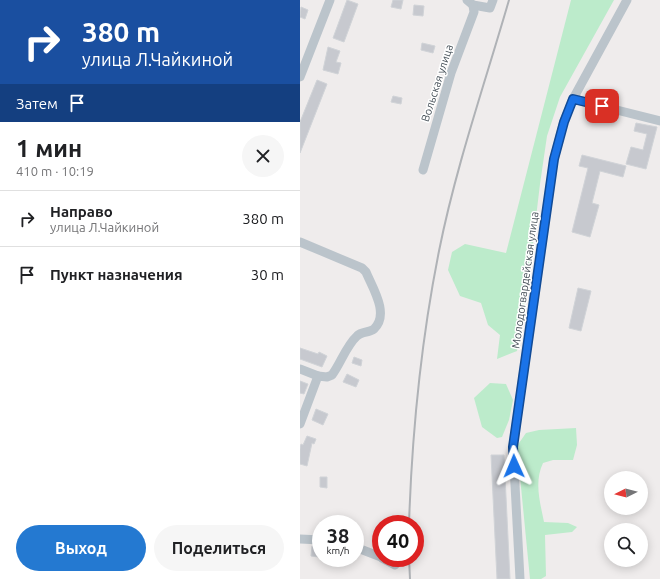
<!DOCTYPE html>
<html lang="ru">
<meta charset="utf-8">
<style>
body{margin:0;font-family:Ubuntu,sans-serif;background:#f6f6f6;color:#202124;height:100vh;display:flex;flex-direction:column;font-size:15px;white-space:nowrap}
*{box-sizing:border-box;margin:0}
p{font-size:13px;color:#757577}
.icon{flex:none;width:22px;height:22px;fill:none;stroke:currentColor;stroke-width:2;stroke-linecap:round;stroke-linejoin:round}
.map{position:relative;flex:1;overflow:hidden}
.panel{display:flex;flex-direction:column;background:#fff;width:300px}
.panel>*{flex:none}
.hud{background:#1a4fa0;color:#fff;overflow:hidden}
.needle{width:26px;rotate:264deg}
.fabs{position:absolute;left:304px;top:471px;display:grid;gap:8px}
.fabs a{display:grid;place-items:center;width:44px;height:44px;border-radius:50%;background:#fff;box-shadow:0 2px 10px #0003;font-size:20px}
.speed{position:absolute;left:12px;top:515px;display:flex;gap:8px;font-size:20px;font-weight:700;text-align:center}
.speed>*{display:grid;place-content:center;width:52px;height:52px;border-radius:50%;background:#fff;box-shadow:0 2px 10px #0003;line-height:1}
.speed small{font-size:10px;font-weight:400}
.speed .limit{border:6px solid #d22;background:#fff;color:#111}
.pin{position:absolute;display:grid;place-items:center;width:34px;height:34px;color:#fff;margin:-17px;border-radius:8px;box-shadow:0 2px 6px #0006}
.me{position:absolute;width:44px;margin:-22px;rotate:359deg;stroke-linejoin:round;filter:drop-shadow(0 0 3px #0008)}
.turn{display:flex;align-items:center;gap:14px;height:84px;padding:0 16px;font-size:18px}
.turn .icon{width:52px;height:52px;stroke-width:2.5}
.turn b{display:block;font-size:28px;line-height:34px}
.then{display:flex;align-items:center;height:38px;padding:0 16px;background:#0003;gap:8px;font-size:15px}
.round{display:grid;place-items:center;flex:none;width:42px;height:42px;border-radius:21px;background:#f6f6f6}
.summary{display:flex;align-items:center;justify-content:space-between;height:68px;padding:0 16px}
h1{font-size:24px;font-weight:700;line-height:30px}
.button{display:flex;gap:8px;margin-top:auto;padding:8px 16px}
.button a{flex:1;height:46px;border-radius:24px;background:#2479d1;color:#fff;font-size:16px;font-weight:700;line-height:46px;text-align:center}
.button a+a{background:#f6f6f6;color:#202124}
ul{padding:0;list-style:none}
li{display:flex;align-items:center;gap:12px;height:56px;padding:0 16px;border-top:1px solid #e0e0e0}
li div{flex:1}
li b{display:block;font-size:15px}
li em{font-style:normal}
main{display:flex;flex:1;min-height:0}
.map>svg:first-child{display:block}
</style>
<main>
<section class="panel">
<div class="hud">
<div class="turn"><svg class="icon" aria-label="right" viewBox="0 0 24 24"><path d="M7 20v-9h11M14 6l5 5-5 5"/></svg><div><b>380 m</b>улица Л.Чайкиной</div></div>
<div class="then">Затем<svg class="icon" aria-label="arrive" viewBox="0 0 24 24"><path d="M6 21V4h12l-3 4 3 4H6"/></svg></div>
</div>
<div class="summary"><div><h1>1 мин</h1><p>410 m · 10:19</p></div><a class="round"><svg class="icon" aria-label="close" viewBox="0 0 24 24"><path d="M6 6l12 12M18 6L6 18"/></svg></a></div>
<ul>
<li><svg class="icon" aria-label="right" viewBox="0 0 24 24"><path d="M7 20v-9h11M14 6l5 5-5 5"/></svg><div><b>Направо</b><p>улица Л.Чайкиной</p></div><em>380 m</em></li>
<li><svg class="icon" aria-label="arrive" viewBox="0 0 24 24"><path d="M6 21V4h12l-3 4 3 4H6"/></svg><div><b>Пункт назначения</b></div><em>30 m</em></li>
</ul>
<div class="button"><a>Выход</a><a>Поделиться</a></div>
</section>
<div class="map">
<svg width="360" height="579" viewBox="0 0 360 579">
<rect width="100%" height="100%" fill="#efecec"/>
<g fill="#bcebcb">
<polygon points="271,0 314,0 260,97 247,136 240,184 229,276 217,351 197,359 200,335 188,325 181,303 160,296 148,270 152,252 165,244 206,253"/>
<polygon points="190,383 206,384 213,400 209,420 202,437 197,438 182,427 174,398"/>
<path d="M276 428 277 445 273 460H253L243 463C234 482 240 502 244 522L268 523 277 527 272 532 245 535 246 576 241 579H230L217 446 226 433 239 430Z"/>
</g>
<g fill="#c7c9cf" stroke="#d0d3d7">
<polygon points="47,0 58,4 44,42 33,38"/>
<polygon points="93,0 103,0 101,9 91,7"/>
<polygon points="114,5 124,6 123,16 113,15"/>
<polygon points="1,7 8,10 5,19 0,17"/>
<polygon points="122,43 135,46 133,53 121,50"/>
<polygon points="28,47 40,51 36,62 41,63 38,74 23,70"/>
<polygon points="17,80 27,84 0,153 0,122"/>
<polygon points="93,96 102,98 101,104 91,102"/>
<polygon points="336,123 357,127 346,169 326,164 331,147 343,150 347,134 334,131"/>
<polygon points="282,155 326,166 323,177 300,171 292,203 299,205 290,237 272,232 288,168 279,166"/>
<polygon points="278,288 291,291 281,331 269,328"/>
<polygon points="0,348 18,354 19,352 27,356 22,367 0,359"/>
<polygon points="54,357 62,360 61,366 52,363"/>
<polygon points="47,374 59,380 56,387 43,382"/>
<polygon points="0,381 8,384 4,394 0,393"/>
<polygon points="16,409 28,414 23,425 12,420"/>
<polygon points="7,436 16,439 14,444 12,443 7,466 0,464 0,449 1,444 3,445"/>
<polygon points="191,455 204,455 210,579 197,579"/>
<polygon points="20,477 27,477 27,488 20,487"/>
<polygon points="12,546 21,546 19,557 11,556"/>
</g>
<g fill="none" stroke-linecap="round" stroke-linejoin="round">
<g stroke="#bbc4cb" stroke-width="9">
<polyline points="167,0 173,5 190,8 193,0"/>
<polyline points="0,77 30,0"/>
<polyline points="273,99 360,121"/>
<polyline points="123,170 151,73 174,12 173,5"/>
<path d="M0 242 62 268 66 272C72 287 90 314 74 329 69 333 62 331 57 336 46 346 41 363 32 375L27 377 18 376 0 424"/>
<polyline points="0,369 18,376"/>
<polyline points="0,539 21,540"/>
<polyline points="55,547 81,557"/>
<polyline points="82,558 95,565"/>
<polyline points="220,579 213,447 254,159 264,121 273,99 327,0"/>
</g>
<g stroke="#afb2b6" stroke-width="2">
<path d="M109 524C112 432 121 341 139 251 156 166 185 83 209 0"/>
<polyline points="109,558 110,579"/>
</g>
</g>
<g fill="none" stroke-linecap="round" stroke-linejoin="round">
<defs>
<polyline id="route" points="214,466 213,447 254,159 264,122 273,99 302,106"/>
</defs>
<use href="#route" stroke="#114b97" stroke-width="10"/>
<use href="#route" stroke="#1a73e8" stroke-width="7"/>
</g>
<g text-anchor="middle" dominant-baseline="central" stroke-width="3" stroke-linejoin="round" paint-order="stroke">
<g font-size="11" fill="#465058" stroke="#fff">
<text transform="translate(137 83) rotate(-72)">Вольская улица</text>
<text transform="translate(225 280) rotate(-82)">Молодогвардейская улица</text>
</g>
</g>
</svg>
<div class="fabs">
<a><svg class="needle" viewBox="-14 -14 28 28"><path d="M0-13l5 13h-10z" fill="#e53935"/><path d="M0 13l5-13h-10z" fill="#757577"/></svg></a>
<a><svg class="icon" aria-label="search" viewBox="0 0 24 24"><circle cx="10" cy="10" r="6"/><path d="M15 15l6 6"/></svg></a>
</div>
<div class="speed"><div>38<small>km/h</small></div><div class="limit">40</div></div>
<div class="pin" style="left:302px;top:106px;background:#d93025"><svg class="icon" aria-label="arrive" viewBox="0 0 24 24"><path d="M6 21V4h12l-3 4 3 4H6"/></svg></div>
<svg class="me" style="left:214px;top:466px" viewBox="-20 -20 40 40"><path d="M0-17L14 15 0 8-14 15z" fill="#1a73e8" stroke="#fff" stroke-width="4"/></svg>
</div>
</main>
